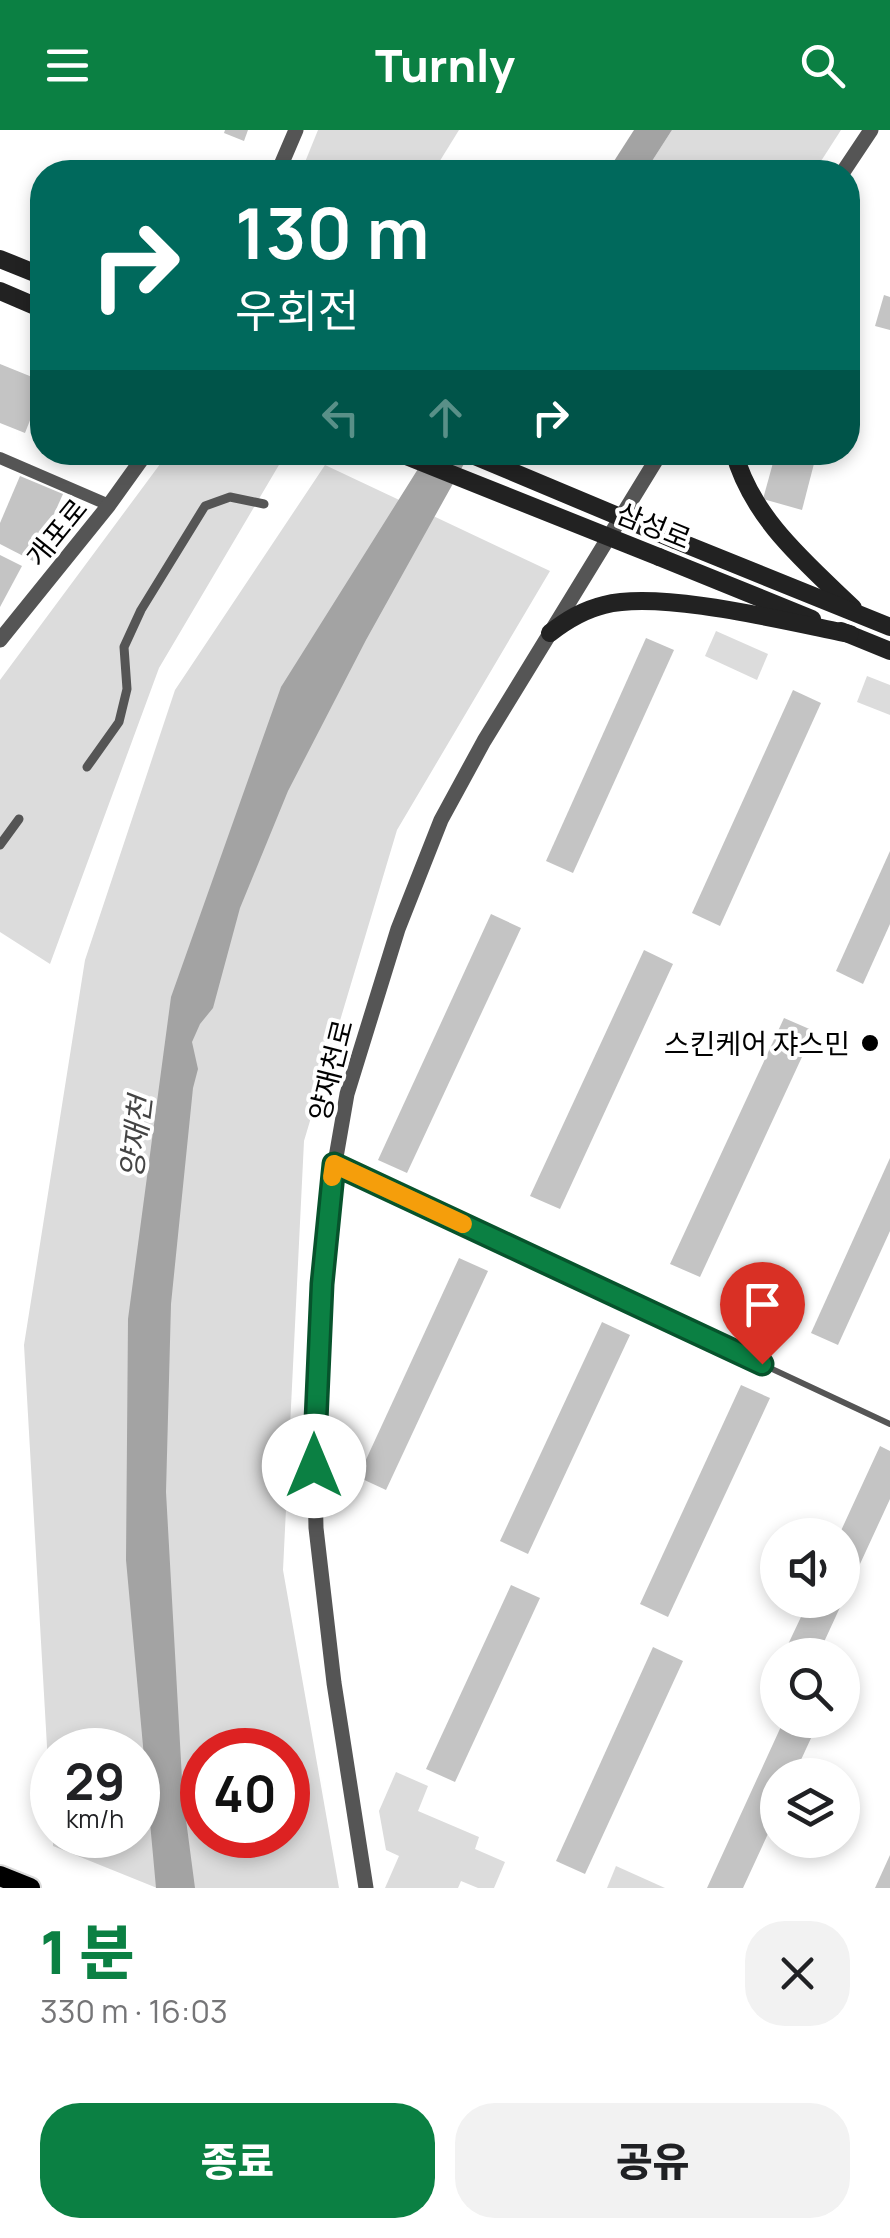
<!DOCTYPE html>
<html lang="ko">
<meta charset="utf-8">
<style>
body{margin:0;font-family:Manrope,"Noto Sans KR",sans-serif;background:#f2f2f2;color:#202124;height:100vh;display:flex;flex-direction:column;font-size:38px;white-space:nowrap}
*{box-sizing:border-box;margin:0}
p{font-size:32px;color:#757577}
.icon{flex:none;width:55px;height:55px;fill:none;stroke:currentColor;stroke-width:2;stroke-linecap:round;stroke-linejoin:round}
.map{position:relative;height:1758px;overflow:hidden}
.drawer{display:flex;flex-direction:column;background:#fff;flex:1}
.drawer>*{flex:none}
.hud{position:absolute;left:30px;top:30px;width:830px;height:305px;border-radius:40px;box-shadow:0 5px 15px #0003;background:#00695c;color:#fff;overflow:hidden}
.controls{position:absolute;left:760px;top:1388px;display:grid;gap:20px}
.controls a{display:grid;place-items:center;width:100px;height:100px;border-radius:50%;background:#fff;box-shadow:0 5px 15px #0003;font-size:50px}
.speed{position:absolute;left:30px;top:1598px;display:flex;gap:20px;font-size:50px;font-weight:700;text-align:center}
.speed>*{display:grid;place-content:center;width:130px;height:130px;border-radius:50%;background:#fff;box-shadow:0 5px 15px #0003;line-height:1}
.speed small{font-size:25px;font-weight:400}
.speed .limit{border:15px solid #d22;background:#fff;color:#111}
.pin{position:absolute;display:grid;place-items:center;width:85px;height:85px;color:#fff;margin:-102px -42px;border-radius:50% 50% 50% 0;rotate:-45deg;box-shadow:0 0 10px #0007}
.pin .icon{rotate:45deg}
.me{position:absolute;width:110px;margin:-55px;rotate:0deg;stroke-linejoin:round;filter:drop-shadow(0 0 8px #0008)}
.turn{display:flex;align-items:center;gap:35px;height:210px;padding:0 40px;font-size:45px}
.turn .icon{width:130px;height:130px;stroke-width:2.5}
.turn b{display:block;font-size:70px;line-height:85px}
.lanes{display:flex;align-items:center;height:95px;padding:0 40px;background:#0003;justify-content:center;gap:50px;direction:ltr}
.lanes .off{opacity:.35}
.round{display:grid;place-items:center;flex:none;width:105px;height:105px;border-radius:40px;background:#f2f2f2}
.overview{display:flex;align-items:center;justify-content:space-between;height:170px;padding:0 40px}
h1{font-size:60px;font-weight:800;line-height:75px;color:#0b8043}
.action{display:flex;gap:20px;margin-top:auto;padding:20px 40px}
.action a{flex:1;height:115px;border-radius:40px;background:#0b8043;color:#fff;font-size:40px;font-weight:800;line-height:115px;text-align:center}
.action a+a{background:#f2f2f2;color:#202124}
header{display:flex;justify-content:space-between;align-items:center;height:130px;padding:0 40px;background:#0b8043;color:#fff;font-size:45px;font-weight:800}
.map>svg:first-child{display:block}
</style>
<header><svg class="icon" aria-label="menu" viewBox="0 0 24 24"><path d="M4 6h16M4 12h16M4 18h16"/></svg>Turnly<svg class="icon" aria-label="search" viewBox="0 0 24 24"><circle cx="10" cy="10" r="6"/><path d="M15 15l6 6"/></svg></header>
<div class="map">
<svg width="890" height="1758" viewBox="0 0 890 1758">
<rect width="100%" height="100%" fill="#fff"/>
<g fill="#dcdcdc" fill-rule="evenodd">
<polygon points="318,0 459,0 433,42 301,42"/>
<polygon points="672,0 841,0 814,42 645,42"/>
<polygon points="169,322 286,323 159,538 50,834 0,802 0,550"/>
<path d="M325 335 550 441 397 700 304 1011 283 1440 339 1758H157L53 1716V1705H138V1620H52V1704L24 1215 85 830 175 560ZM202 1620H288V1705H202Z"/>
<polygon points="716,501 768,524 757,550 705,526"/>
<polygon points="867,546 890,555 890,585 857,572"/>
<polygon points="396,1642 428,1656 418,1681 479,1707 475,1719 505,1732 494,1758 478,1758 461,1751 458,1758 385,1758 399,1726 386,1720 379,1681"/>
<polygon points="616,1736 665,1758 607,1758"/>
</g>
<g fill="#a3a3a3">
<polygon points="634,0 672,0 645,42 607,42"/>
<polygon points="428,323 470,323 366,510 288,661 240,778 213,878 200,894 192,912 198,939 193,958 171,1174 166,1362 183,1667 195,1758 156,1758 126,1430 128,1189 171,867 281,557"/>
</g>
<g fill="#c4c4c4">
<polygon points="225,0 248,0 244,11 224,3"/>
<polygon points="884,165 890,167 890,200 875,196"/>
<polygon points="0,234 42,251 42,260 25,303 0,293"/>
<polygon points="71,322 97,322 93,332"/>
<polygon points="776,322 817,322 802,380 763,369"/>
<polygon points="20,346 63,364 33,431 0,414 0,393"/>
<polygon points="0,425 22,436 0,477"/>
<polygon points="646,508 674,520 573,743 546,731"/>
<polygon points="793,560 821,573 720,796 692,783"/>
<polygon points="890,721 890,794 863,854 836,841"/>
<polygon points="491,784 521,798 407,1043 378,1030"/>
<polygon points="644,820 673,834 560,1079 530,1066"/>
<polygon points="784,888 814,901 700,1147 670,1134"/>
<polygon points="890,1028 890,1101 838,1215 811,1203"/>
<polygon points="459,1128 488,1141 386,1360 358,1347"/>
<polygon points="602,1192 630,1205 528,1424 500,1411"/>
<polygon points="741,1255 770,1268 668,1487 640,1474"/>
<polygon points="880,1316 890,1321 890,1369 818,1525 783,1525 809,1470 842,1470 842,1405 839,1405"/>
<polygon points="511,1455 540,1468 455,1652 426,1639"/>
<polygon points="653,1517 683,1531 585,1744 556,1731"/>
<polygon points="784,1590 818,1593 794,1645 778,1645 778,1682 743,1758 707,1758"/>
<polygon points="890,1725 890,1758 875,1758"/>
</g>
<g fill="none" stroke-linecap="round" stroke-linejoin="round">
<defs>
<polyline id="primary" points="0,1746 30,1758"/>
</defs>
<use href="#primary" stroke="#dbdbdb" stroke-width="24"/>
<polyline stroke="#555" stroke-width="6" points="335,1035 890,1294"/>
<g stroke="#555" stroke-width="9">
<polyline points="87,637 119,592 127,559 124,517 141,480 205,376 230,367 264,374"/>
<polyline points="0,715 19,689"/>
</g>
<polyline stroke="#555" stroke-width="12" points="0,328 109,375"/>
<g stroke="#555" stroke-width="15">
<polyline points="278,42 296,0"/>
<polyline points="843,42 871,0"/>
<polyline points="0,510 109,375 147,322"/>
<polyline points="366,1758 334,1553 316,1398 314,1305 331,1056 347,964 398,799 441,690 484,611 661,322"/>
</g>
<g stroke="#222" stroke-width="18">
<polyline points="0,129 42,146"/>
<polyline points="0,161 42,179"/>
<path d="M734 322C752 388 805 432 853 478"/>
<polyline points="675,410 890,497"/>
<polyline points="659,427 812,489"/>
<polyline points="841,501 890,521"/>
<path d="M550 503C567 490 583 480 604 475 662 460 788 492 850 504"/>
</g>
<use href="#primary" stroke="#000" stroke-width="20"/>
<g stroke="#222" stroke-width="18">
<polyline points="396,322 659,427"/>
<polyline points="465,322 675,410"/>
</g>
</g>
<g fill="none" stroke-linecap="round" stroke-linejoin="round">
<defs>
<polyline id="route" points="314,1336 322,1154 334,1034 762,1234"/>
</defs>
<use href="#route" stroke="#07532c" stroke-width="25"/>
<use href="#route" stroke="#0b8043" stroke-width="18"/>
<polyline stroke="#f59e0b" stroke-width="18" points="332,1047 334,1034 463,1094"/>
</g>
<circle fill="#000" stroke="#fff" stroke-width="4" cx="870" cy="913" r="10"/>
<g text-anchor="middle" dominant-baseline="central" stroke-width="8" stroke-linejoin="round" paint-order="stroke">
<g font-size="28" fill="#000" stroke="#fff">
<text transform="translate(654 395) rotate(22)">삼성로</text>
<text transform="translate(56 402) rotate(-51)">개포로</text>
<text transform="translate(330 940) rotate(-76)">양재천로</text>
</g>
<g font-size="28" fill="#000" stroke="#fff" text-anchor="end">
<text x="850" y="913">스킨케어 쟈스민</text>
</g>
<g font-size="30" font-style="italic" fill="#444" stroke="#fff">
<text transform="translate(135 1007) rotate(-83)">양재천</text>
</g>
</g>
</svg>
<div class="controls">
<a><svg class="icon" aria-label="sound" viewBox="0 0 24 24"><path d="M4 9h4l5-4v14l-5-4H4zM17 9q2 3 0 6"/></svg></a>
<a><svg class="icon" aria-label="search" viewBox="0 0 24 24"><circle cx="10" cy="10" r="6"/><path d="M15 15l6 6"/></svg></a>
<a><svg class="icon" aria-label="layers" viewBox="0 0 24 24"><path d="M12 4l9 5-9 5-9-5zM3 14l9 5 9-5"/></svg></a>
</div>
<div class="speed"><div>29<small>km/h</small></div><div class="limit">40</div></div>
<div class="pin" style="left:762px;top:1234px;background:#d93025"><svg class="icon" aria-label="arrive" viewBox="0 0 24 24"><path d="M6 21V4h12l-3 4 3 4H6"/></svg></div>
<svg class="me" style="left:314px;top:1336px" viewBox="-20 -20 40 40"><circle r="19" fill="#fff"/><path d="M0-13L10 11 0 6-10 11z" fill="#0b8043"/></svg>
<div class="hud">
<div class="turn"><svg class="icon" aria-label="right" viewBox="0 0 24 24"><path d="M7 20v-9h11M14 6l5 5-5 5"/></svg><div><b>130 m</b>우회전</div></div>
<div class="lanes"><svg class="icon off" aria-label="left" viewBox="0 0 24 24"><path d="M17 20v-9H6M10 6l-5 5 5 5"/></svg><svg class="icon off" aria-label="ahead" viewBox="0 0 24 24"><path d="M12 20V5M6 11l6-6 6 6"/></svg><svg class="icon" aria-label="right" viewBox="0 0 24 24"><path d="M7 20v-9h11M14 6l5 5-5 5"/></svg></div>
</div>
</div>
<section class="drawer">
<div class="overview"><div><h1>1 분</h1><p>330 m · 16:03</p></div><a class="round"><svg class="icon" aria-label="close" viewBox="0 0 24 24"><path d="M6 6l12 12M18 6L6 18"/></svg></a></div>
<div class="action"><a>종료</a><a>공유</a></div>
</section>
